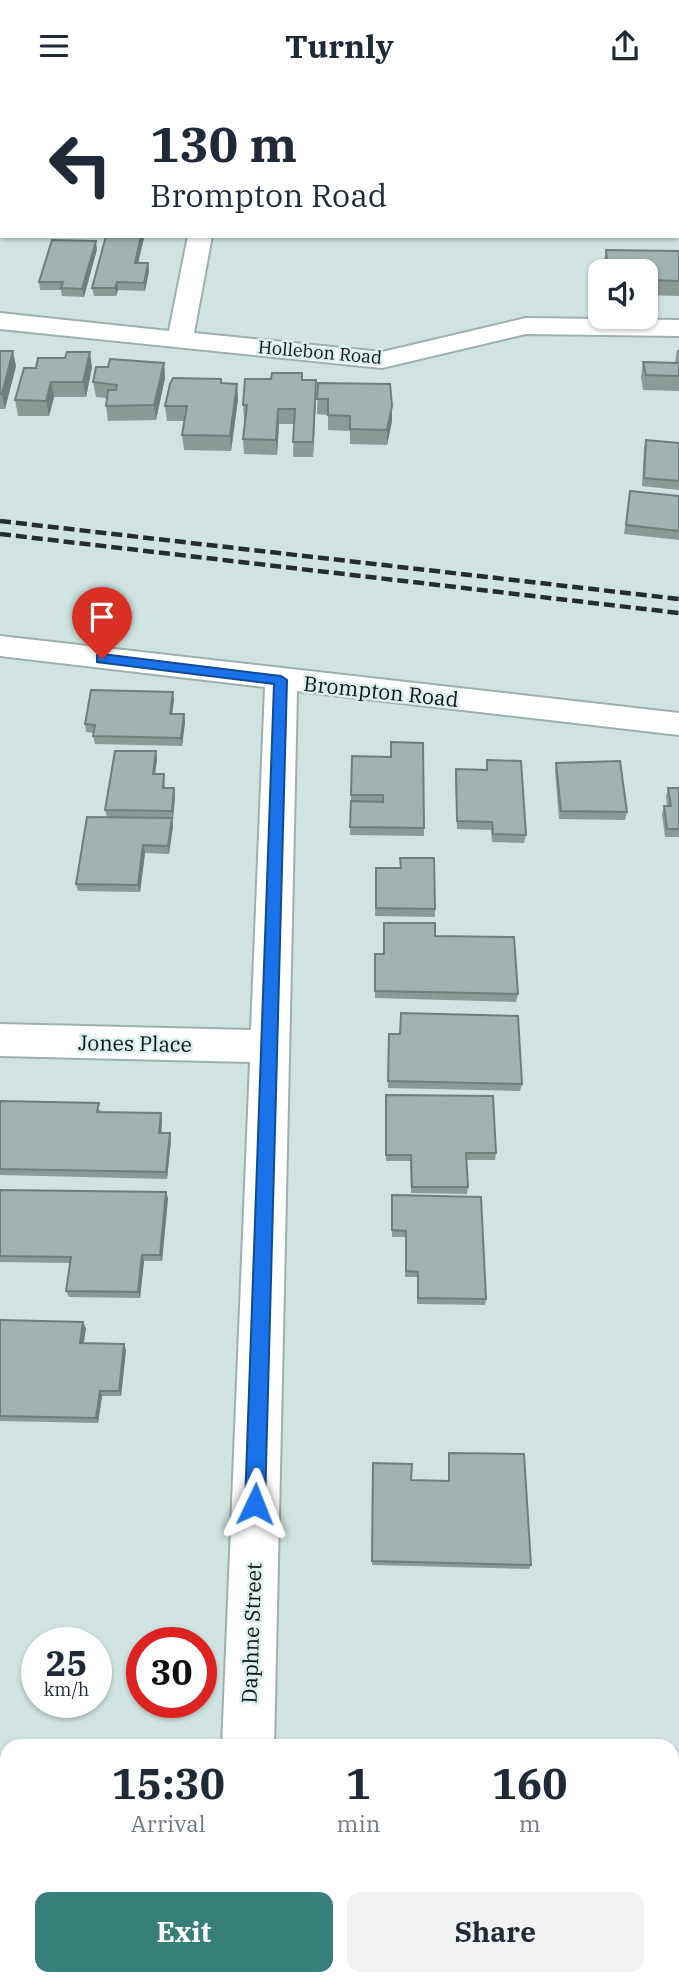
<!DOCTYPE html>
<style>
body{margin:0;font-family:"IBM Plex Serif",serif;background:#f2f2f3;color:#1f2937;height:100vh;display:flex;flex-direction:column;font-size:26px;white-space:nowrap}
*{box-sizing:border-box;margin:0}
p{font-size:23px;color:#747a83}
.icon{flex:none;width:38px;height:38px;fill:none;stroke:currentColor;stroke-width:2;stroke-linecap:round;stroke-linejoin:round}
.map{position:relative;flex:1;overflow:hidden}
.details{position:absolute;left:0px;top:1648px;width:679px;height:247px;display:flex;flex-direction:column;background:#fff;border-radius:21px 21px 0 0;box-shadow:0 2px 5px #0004}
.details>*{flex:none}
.hud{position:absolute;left:0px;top:0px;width:679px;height:147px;box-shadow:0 2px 5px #0004;background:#fff;color:#1f2937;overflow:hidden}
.tools{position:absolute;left:588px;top:168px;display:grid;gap:14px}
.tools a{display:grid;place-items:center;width:70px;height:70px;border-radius:14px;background:#fff;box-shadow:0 2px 5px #0004;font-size:35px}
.speed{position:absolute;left:21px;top:1536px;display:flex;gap:14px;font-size:35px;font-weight:700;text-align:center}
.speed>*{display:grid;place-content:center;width:91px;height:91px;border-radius:50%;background:#fff;box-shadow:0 2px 5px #0004;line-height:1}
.speed small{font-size:18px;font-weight:400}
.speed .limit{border:10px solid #d22;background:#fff;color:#111}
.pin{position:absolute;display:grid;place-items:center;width:60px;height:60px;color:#fff;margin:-72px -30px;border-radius:50% 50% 50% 0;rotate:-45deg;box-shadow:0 0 7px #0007}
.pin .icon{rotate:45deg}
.me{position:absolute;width:77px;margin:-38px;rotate:2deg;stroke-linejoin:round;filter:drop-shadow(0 0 5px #0008)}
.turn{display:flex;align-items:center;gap:24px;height:147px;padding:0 35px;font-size:32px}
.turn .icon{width:91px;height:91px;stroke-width:2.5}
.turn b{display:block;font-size:49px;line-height:60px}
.eta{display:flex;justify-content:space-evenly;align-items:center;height:119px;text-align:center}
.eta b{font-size:42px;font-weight:700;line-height:49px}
.button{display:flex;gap:14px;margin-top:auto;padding:14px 35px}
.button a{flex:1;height:80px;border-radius:14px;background:#387f79;color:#fff;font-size:28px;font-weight:700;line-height:80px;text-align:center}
.button a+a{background:#f2f2f3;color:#1f2937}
header{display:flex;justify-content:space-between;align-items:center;height:91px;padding:0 35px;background:#fff;font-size:32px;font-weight:700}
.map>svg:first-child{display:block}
</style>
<header><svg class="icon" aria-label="menu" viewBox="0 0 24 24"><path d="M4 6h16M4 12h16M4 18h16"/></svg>Turnly<svg class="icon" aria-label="share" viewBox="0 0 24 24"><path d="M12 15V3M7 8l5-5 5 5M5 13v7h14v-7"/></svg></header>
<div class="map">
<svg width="679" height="1895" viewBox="0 0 679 1895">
<rect width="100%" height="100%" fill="#cfe4e1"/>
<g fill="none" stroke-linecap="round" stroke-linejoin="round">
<defs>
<g id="minor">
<rect x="218" y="0" width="20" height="2"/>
<polygon points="188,145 212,145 194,242 382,261 526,227 679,229 679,245 526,243 382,277 0,238 0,222 169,240"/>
<polygon points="0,545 679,622 679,644 297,600 274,1656 222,1656 250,971 0,965 0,933 251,939 265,596 0,565"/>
<rect x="0" y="1691" width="7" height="52"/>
<rect x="672" y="1697" width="7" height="54"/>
</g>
</defs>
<use href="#minor" stroke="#9cb0ad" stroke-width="4"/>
<use href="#minor" fill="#fff" fill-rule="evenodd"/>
<g stroke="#242d2c" stroke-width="4.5" stroke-dasharray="11 5" stroke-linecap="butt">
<polyline points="0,430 679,508"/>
<polyline points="0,443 679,522"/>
</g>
</g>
<g fill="#899a97">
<polygon points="2,17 2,74 0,74 0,19 1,19"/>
<polygon points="144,147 138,172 148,172 149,180 145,200 118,199 116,205 94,205 92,197"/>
<polygon points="97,158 84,206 62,205 61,199 40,199 39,191"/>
<polygon points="606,159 679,160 679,205 646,204 646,180 604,180 603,173"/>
<polygon points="677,259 679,259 679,300 643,299 641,286 643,271 675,272"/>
<polygon points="0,260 16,275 5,318 0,318"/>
<polygon points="164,272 165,287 156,329 108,330 106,315 107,307 96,306 93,291 108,276"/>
<polygon points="92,276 86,306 54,306 49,325 18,325 15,309 24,277"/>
<polygon points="221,288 221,293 237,293 238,308 231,360 184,359 182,344 184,330 167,330 165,315"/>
<polygon points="303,289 316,305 313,366 293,366 294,333 279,333 277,364 244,363 243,348 245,329 244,329 243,314"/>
<polygon points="318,292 392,315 392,330 387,354 350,353 350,340 328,339 328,324 317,323"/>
<polygon points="646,349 679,352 679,399 642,395 644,357"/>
<polygon points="630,400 679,405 679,449 624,443"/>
<polygon points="174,609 172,623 184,623 185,631 182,655 95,653 93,645 94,642 86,641 85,633"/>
<polygon points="352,665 424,737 424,745 350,744"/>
<polygon points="157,668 155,683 164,683 165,697 174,697 175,705 173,728 172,728 173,735 169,763 145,762 140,801 78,800 76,793 107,726 105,719"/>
<polygon points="487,669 526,744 524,752 492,751 491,739 457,738 455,686 456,678 486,679"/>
<polygon points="556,672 627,721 625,729 559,728 555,680"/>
<polygon points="668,697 679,697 679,746 665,746 662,723 664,715 667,715 666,705"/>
<polygon points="400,767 435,818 435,826 375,825 376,777 400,777"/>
<polygon points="435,845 518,903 516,911 375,907 375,863 384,863"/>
<polygon points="389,943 522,993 520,1000 388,997"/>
<polygon points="0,1010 101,1019 100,1021 162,1029 161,1042 171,1049 167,1088 0,1084"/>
<polygon points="385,1011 496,1062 495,1069 466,1069 468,1096 467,1103 411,1102 410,1070 386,1070"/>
<polygon points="0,1099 168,1107 162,1170 144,1170 140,1207 69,1206 66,1200 70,1172 0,1171"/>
<polygon points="391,1110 486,1208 485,1214 417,1213 417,1186 405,1186 405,1146 392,1146"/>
<polygon points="0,1229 86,1237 83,1252 126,1259 121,1305 102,1305 98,1332 0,1330"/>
<polygon points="449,1362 531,1474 529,1478 372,1474 373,1372 411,1389 448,1390 448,1367"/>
</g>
<g fill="#6f7d7b">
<polygon points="141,145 144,145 144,147 136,180 135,172"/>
<polygon points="96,150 97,158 84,206 82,198"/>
<polygon points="148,172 149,180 145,200 144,192"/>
<polygon points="117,191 118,199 116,205 115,197"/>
<polygon points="13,260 16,275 5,318 2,303"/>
<polygon points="90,261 92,276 86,306 83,291"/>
<polygon points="164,272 165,287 156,329 154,314"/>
<polygon points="316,289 316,305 313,366 313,351"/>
<polygon points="51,291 54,306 49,325 46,310"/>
<polygon points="237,293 238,308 231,360 230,345"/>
<polygon points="392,315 392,330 387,354 387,339"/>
<polygon points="278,318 279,333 277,364 276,349"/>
<polygon points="173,601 174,609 171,631 170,623"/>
<polygon points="184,623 185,631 182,655 181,647"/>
<polygon points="156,660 157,668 154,691 153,683"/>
<polygon points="174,697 175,705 173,728 172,720"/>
<polygon points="172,727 173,735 169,763 168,755"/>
<polygon points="143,754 145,762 140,801 138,794"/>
<polygon points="161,1022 162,1029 161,1049 159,1042"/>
<polygon points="170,1042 171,1049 167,1088 166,1081"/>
<polygon points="166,1101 168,1107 162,1170 160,1164"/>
<polygon points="142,1164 144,1170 140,1207 138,1201"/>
<polygon points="83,1231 86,1237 83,1258 80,1252"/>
<polygon points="124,1253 126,1259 121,1305 119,1300"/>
<polygon points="100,1300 102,1305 98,1332 96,1327"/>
</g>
<g fill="#9fb3b0" stroke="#6f7d7b" stroke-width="2">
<rect x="520" y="0" width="142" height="2"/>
<polygon points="2,17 2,33 0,33 0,19 1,19"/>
<polygon points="0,38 2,39 2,66 0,66"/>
<polygon points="106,145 141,145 135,172 148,172 144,192 117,191 115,197 92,197"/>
<polygon points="52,149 96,150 82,198 61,197 63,191 39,191"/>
<polygon points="606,159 679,160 679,190 646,189 646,180 608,180"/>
<polygon points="0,260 13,260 2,303 0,303"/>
<polygon points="67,261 90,261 83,291 51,291 46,310 15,309 24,277 36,277 38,267 65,267"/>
<polygon points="110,268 164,272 154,314 106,315 108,299 116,299 117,294 93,291 96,276 108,276"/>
<polygon points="643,271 679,272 679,285 646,284"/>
<polygon points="272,282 302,282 302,289 316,289 313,351 293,351 295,318 278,318 276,349 243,348 247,314 243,314 245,288 271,288"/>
<polygon points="173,287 221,288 221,292 237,293 230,345 182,344 187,315 165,315 170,293"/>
<polygon points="318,292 390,293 392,315 387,339 350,338 350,325 328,324 328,308 317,308"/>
<polygon points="646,349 679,352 679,390 644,387"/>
<polygon points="630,400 679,405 679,440 626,434"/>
<polygon points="91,599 173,601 170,623 184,623 181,647 93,645 95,634 85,633"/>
<polygon points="391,651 423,652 424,737 350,736 351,710 383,711 383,704 351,704 352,665 391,666"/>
<polygon points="115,660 156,660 153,683 164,683 163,697 174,697 172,720 105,719"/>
<polygon points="487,669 521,670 526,744 493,743 492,731 457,730 456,678 487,679"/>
<polygon points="620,670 627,721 561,720 556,672"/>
<polygon points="668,697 679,697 679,738 667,738 664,715 671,715"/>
<polygon points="87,726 172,727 168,755 143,754 138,794 76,793"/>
<polygon points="400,767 434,767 435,818 376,817 376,777 401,777"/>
<polygon points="384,832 435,832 435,845 514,846 518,903 375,900 375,863 384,863"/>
<polygon points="401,922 518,925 522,993 388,990 389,943 400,943"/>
<polygon points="386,1004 493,1005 496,1062 466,1062 468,1096 412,1096 411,1064 386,1064"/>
<polygon points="0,1010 99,1012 97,1021 161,1022 159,1042 170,1042 166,1081 0,1078"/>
<polygon points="0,1099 166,1101 160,1164 142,1164 138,1201 66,1200 71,1166 0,1165"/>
<polygon points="392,1104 481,1106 486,1208 418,1207 418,1181 406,1180 406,1140 392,1139"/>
<polygon points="0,1229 83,1231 80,1252 124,1253 119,1300 100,1300 96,1327 0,1325"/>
<polygon points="449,1362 524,1363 531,1474 372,1470 373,1372 412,1373 411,1389 449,1390"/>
<polygon points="599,1891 679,1893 679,1895 599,1895"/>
</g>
<polygon fill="#1a73e8" stroke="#114b97" stroke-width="2" points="102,563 281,585 287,589 265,1413 262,1420 255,1423 248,1420 245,1413 274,593 97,571 97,564"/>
<g text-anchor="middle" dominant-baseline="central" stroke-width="5" stroke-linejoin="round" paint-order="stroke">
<g font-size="18" fill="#0d1414" stroke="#dcf1ee">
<text transform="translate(320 261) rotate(5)">Hollebon Road</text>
</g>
<g font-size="21" fill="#0d1414" stroke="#dcf1ee">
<text transform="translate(381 600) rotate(6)">Brompton Road</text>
<text transform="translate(135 952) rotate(1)">Jones Place</text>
<text transform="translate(251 1542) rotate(-88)">Daphne Street</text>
</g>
</g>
</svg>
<div class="tools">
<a><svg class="icon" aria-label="sound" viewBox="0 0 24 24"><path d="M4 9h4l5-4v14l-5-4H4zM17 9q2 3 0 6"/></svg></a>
</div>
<div class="speed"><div>25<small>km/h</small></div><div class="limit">30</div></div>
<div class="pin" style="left:102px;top:568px;background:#d93025"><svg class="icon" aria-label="arrive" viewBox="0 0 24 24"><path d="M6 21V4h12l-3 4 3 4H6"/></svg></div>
<svg class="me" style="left:255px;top:1413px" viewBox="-20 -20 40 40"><path d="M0-17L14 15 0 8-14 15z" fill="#1a73e8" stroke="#fff" stroke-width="4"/></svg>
<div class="hud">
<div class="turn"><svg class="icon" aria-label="left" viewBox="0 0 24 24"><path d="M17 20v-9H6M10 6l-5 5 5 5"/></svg><div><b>130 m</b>Brompton Road</div></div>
</div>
<section class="details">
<div class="eta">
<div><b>15:30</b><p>Arrival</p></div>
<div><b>1</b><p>min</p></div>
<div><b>160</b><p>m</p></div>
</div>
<div class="button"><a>Exit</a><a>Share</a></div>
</section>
</div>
